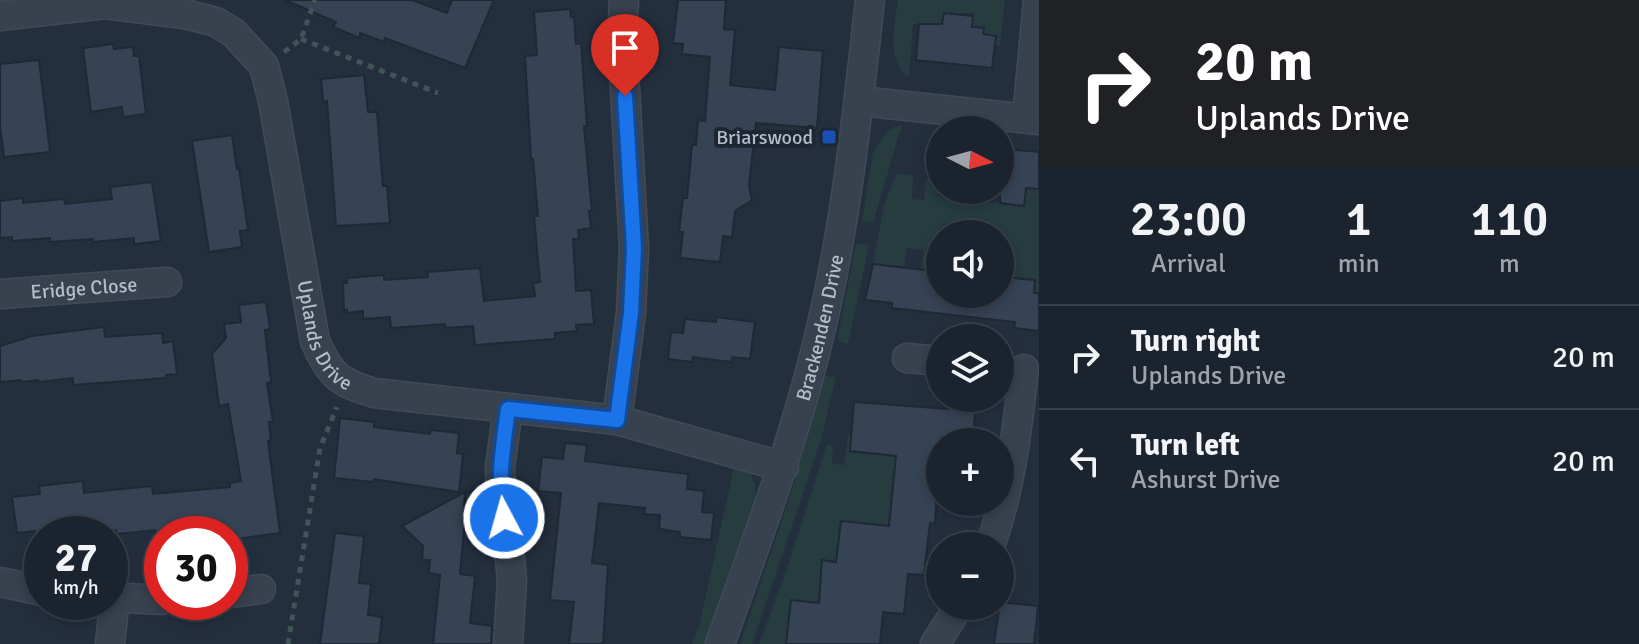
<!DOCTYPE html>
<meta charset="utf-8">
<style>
body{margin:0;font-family:Signika,sans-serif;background:#242b36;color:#f1f3f6;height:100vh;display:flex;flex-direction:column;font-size:30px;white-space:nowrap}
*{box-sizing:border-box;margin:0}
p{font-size:26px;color:#a0a4aa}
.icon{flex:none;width:44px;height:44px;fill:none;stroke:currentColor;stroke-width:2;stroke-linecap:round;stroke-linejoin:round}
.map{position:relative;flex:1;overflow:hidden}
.panel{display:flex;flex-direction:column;background:#1b232e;width:600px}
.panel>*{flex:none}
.guide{background:#202124;color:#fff;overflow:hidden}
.needle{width:52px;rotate:96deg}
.buttons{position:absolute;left:926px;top:116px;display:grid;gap:16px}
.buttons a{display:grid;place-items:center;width:88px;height:88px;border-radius:50%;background:#1b232e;box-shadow:0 4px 12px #0003,0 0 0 2px #39404a;font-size:40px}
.speed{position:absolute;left:24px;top:516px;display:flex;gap:16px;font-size:40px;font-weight:700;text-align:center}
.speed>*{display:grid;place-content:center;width:104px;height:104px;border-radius:50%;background:#1b232e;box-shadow:0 4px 12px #0003,0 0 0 2px #39404a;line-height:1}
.speed small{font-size:20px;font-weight:400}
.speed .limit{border:12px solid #d22;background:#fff;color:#111}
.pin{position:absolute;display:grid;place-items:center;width:68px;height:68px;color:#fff;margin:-82px -34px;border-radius:50% 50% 50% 0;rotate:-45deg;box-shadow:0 0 8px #0007}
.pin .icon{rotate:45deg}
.me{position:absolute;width:88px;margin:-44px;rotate:354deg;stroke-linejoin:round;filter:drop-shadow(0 0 6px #0008)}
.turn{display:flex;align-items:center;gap:28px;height:168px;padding:0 24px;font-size:36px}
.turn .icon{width:104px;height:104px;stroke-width:2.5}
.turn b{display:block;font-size:56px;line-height:68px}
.eta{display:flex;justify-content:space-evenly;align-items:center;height:136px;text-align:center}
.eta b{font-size:48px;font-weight:600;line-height:56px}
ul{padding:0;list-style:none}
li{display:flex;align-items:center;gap:24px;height:104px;padding:0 24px;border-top:2px solid #39404a}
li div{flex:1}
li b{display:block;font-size:30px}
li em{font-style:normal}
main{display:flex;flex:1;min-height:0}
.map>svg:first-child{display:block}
</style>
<main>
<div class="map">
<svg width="1039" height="644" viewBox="0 0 1039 644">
<rect width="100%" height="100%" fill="#242f3e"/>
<g fill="#263c3f">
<path d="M898 0H1005L1000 46 995 45V36L983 34 984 28 972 27 973 13H944L942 24H913L909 77C885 60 895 25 898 0Z"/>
<polygon points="902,124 873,223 862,221 873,152 887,132"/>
<polygon points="896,174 913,175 912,199 924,200 926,179 937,183 937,196 954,198 955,190 988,190 987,202 1023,206 1026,188 1039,189 1039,293 1034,293 1035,279 1021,278 1019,291 1009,278 1000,277 1000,234 940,234 940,272 923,270 917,305 923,250 907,248 904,267 873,264 884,205"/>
<polygon points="856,243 869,245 848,344 837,341"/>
<polygon points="824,376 836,377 821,440 752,644 740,644 792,490"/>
<polygon points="848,435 940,447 940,495 936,495 889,528 875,535 875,524 841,521 840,532 871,549 786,644 759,644 786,572 827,444 833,446 832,464 844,465"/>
<polygon points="735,463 750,471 755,485 756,505 706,644 692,644 700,622"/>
</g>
<g fill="#364354" stroke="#1f2835" stroke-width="2">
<polygon points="285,0 412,0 447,13 452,0 494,0 465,68 385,38 384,42 360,33 360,38 333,27 336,22"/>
<polygon points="678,0 726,0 724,29 735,30 730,85 775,90 779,47 823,51 817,128 756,123 749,186 752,200 735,211 732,237 723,236 720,262 680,258 683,232 679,232 683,198 687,198 692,145 696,145 698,120 705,121 710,57 682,54 683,44 673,43"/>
<polygon points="570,9 571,17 574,17 576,44 581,43 587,126 584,126 592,211 589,211 591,228 578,230 579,239 573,239 576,291 591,290 594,324 576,325 577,331 555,333 555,339 475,345 473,326 446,328 445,324 391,328 390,317 363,319 363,311 347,313 347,310 344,311 343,283 347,283 347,278 384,275 384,280 428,277 427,272 480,268 484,301 535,296 533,283 540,282 534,216 538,216 533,159 531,159 525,56 537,55 534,12"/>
<polygon points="944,13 973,16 972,27 984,28 983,34 996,36 992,68 916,60 919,24 942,24"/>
<polygon points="113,44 114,49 133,47 134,56 139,56 146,114 123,117 122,107 91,112 83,48"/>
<polygon points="39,60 50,152 4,157 0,126 0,64"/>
<polygon points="364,75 368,112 377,112 383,186 387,186 390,223 336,226 327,101 323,102 321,79"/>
<polygon points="232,135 237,169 239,168 248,230 240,231 242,247 209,252 192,141"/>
<polygon points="1003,149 1039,152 1039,189 1026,188 1024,206 1000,203 1000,151"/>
<polygon points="152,182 161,241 134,244 134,238 93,242 93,239 50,242 50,238 12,241 12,237 0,238 0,201 23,198 23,203 64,199 65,204 112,199 110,187"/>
<polygon points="873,264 940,272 940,294 1000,294 1000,277 1035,280 1034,293 1039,293 1039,331 1014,328 1015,322 892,308 892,303 865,300"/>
<polygon points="266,302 270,329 265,330 271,382 267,383 273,422 269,422 271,440 268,441 280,533 237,539 237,534 162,534 156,537 155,530 117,534 116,530 86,534 74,534 74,530 35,535 35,531 17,533 12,497 40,494 39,486 83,481 84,493 152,486 153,494 230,487 230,483 241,481 228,404 219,406 212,354 226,338 224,324 241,322 239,305"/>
<polygon points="716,317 755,322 750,359 732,357 731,362 693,357 692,362 668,359 671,332 683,333 685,319 716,322"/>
<polygon points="104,327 105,337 162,333 163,343 173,341 177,374 166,375 166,378 73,385 73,378 39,382 38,380 22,382 21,380 0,382 0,346 32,336"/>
<polygon points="854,402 948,409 949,402 976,405 972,442 940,442 935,524 930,523 924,575 908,574 904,614 883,612 880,644 786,644 791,600 819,603 822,560 836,562 841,521 889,526 896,456 850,451"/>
<polygon points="340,418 374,422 374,427 430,434 431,430 459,433 457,453 463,454 459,492 374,479 373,482 334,478"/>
<polygon points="565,443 587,445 585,461 688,474 687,489 704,491 702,512 714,513 711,540 680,537 680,532 659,529 660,515 644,514 645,508 599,503 592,563 608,565 603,644 569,644 574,602 550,600 561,493 538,491 542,457 563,459"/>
<polygon points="465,492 464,507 466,508 460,574 475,576 470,623 492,626 491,644 433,644 440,575 429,573 430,560 422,560 423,546 402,526"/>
<polygon points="335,533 364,536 359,583 371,584 368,615 382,617 379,644 320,644"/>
<polygon points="1000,602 1038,606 1034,644 994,644"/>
</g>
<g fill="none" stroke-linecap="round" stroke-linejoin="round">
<defs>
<g id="minor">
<path id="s1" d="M0 16 105 4 185 14 216 22 234 33 264 66 273 101 315 341C331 376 338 382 374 393L617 420 784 467"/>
<polyline points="859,101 1039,120"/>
<polyline points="1027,118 1038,0"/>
<path id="s2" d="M0 294 167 282"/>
<polyline points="907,358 940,361"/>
<polyline points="508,409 500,467 501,500 508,537 512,581 508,644"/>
<polyline points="617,420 631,313 634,248 622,35 624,0"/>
<path d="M990 546C1011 488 1017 430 1024 369"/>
<polyline points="0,582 42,591"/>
<polyline points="230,593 261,589"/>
<polyline points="110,597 162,600"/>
<polyline points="110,644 115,597"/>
<path id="s3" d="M720 644C755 546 791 449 816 349 845 235 857 117 870 0"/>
<polyline points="935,644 959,606"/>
</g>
</defs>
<use href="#minor" stroke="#414a57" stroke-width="31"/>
<g stroke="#3f5557" stroke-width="5" stroke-dasharray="6 6" stroke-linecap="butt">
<polyline points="301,39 438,93"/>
<polyline points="284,52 301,39 315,0"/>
<polyline points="288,644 320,448 337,407"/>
</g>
<use href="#minor" stroke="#38414e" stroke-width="28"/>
</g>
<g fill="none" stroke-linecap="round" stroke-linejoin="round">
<defs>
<path id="route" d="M504 518C497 481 503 446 508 409L617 420 631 313 634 248 625 96"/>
</defs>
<use href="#route" stroke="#114b97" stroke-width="20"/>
<use href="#route" stroke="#1a73e8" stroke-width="14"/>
</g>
<rect fill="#1a4fb4" stroke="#1d2633" stroke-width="3" x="821" y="129" width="16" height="16" rx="4"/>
<g text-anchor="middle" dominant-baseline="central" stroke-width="8" stroke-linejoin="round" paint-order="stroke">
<g font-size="20" fill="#b4bcc9" stroke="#1d2633" text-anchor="end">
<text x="813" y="137">Briarswood</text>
</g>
<g font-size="20" fill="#b4bcc9" stroke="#1d2633">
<text stroke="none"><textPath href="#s2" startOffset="84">Eridge Close</textPath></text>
<text stroke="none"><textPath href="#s3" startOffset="332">Brackenden Drive</textPath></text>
<text stroke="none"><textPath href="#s1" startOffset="562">Uplands Drive</textPath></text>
</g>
</g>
</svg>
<div class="buttons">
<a><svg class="needle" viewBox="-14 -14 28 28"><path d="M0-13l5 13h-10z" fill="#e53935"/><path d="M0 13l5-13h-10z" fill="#a0a4aa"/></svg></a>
<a><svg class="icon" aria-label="sound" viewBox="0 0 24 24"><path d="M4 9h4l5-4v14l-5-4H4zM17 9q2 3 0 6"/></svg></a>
<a><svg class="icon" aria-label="layers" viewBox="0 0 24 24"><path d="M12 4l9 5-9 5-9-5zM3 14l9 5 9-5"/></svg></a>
<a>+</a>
<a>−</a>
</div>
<div class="speed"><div>27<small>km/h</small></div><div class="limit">30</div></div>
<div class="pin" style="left:625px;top:96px;background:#d93025"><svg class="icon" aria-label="arrive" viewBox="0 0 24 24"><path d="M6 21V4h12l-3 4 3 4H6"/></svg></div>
<svg class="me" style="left:504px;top:518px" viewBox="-20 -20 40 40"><circle r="17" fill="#1a73e8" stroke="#fff" stroke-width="3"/><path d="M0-11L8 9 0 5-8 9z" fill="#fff"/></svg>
</div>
<section class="panel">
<div class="guide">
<div class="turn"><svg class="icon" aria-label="right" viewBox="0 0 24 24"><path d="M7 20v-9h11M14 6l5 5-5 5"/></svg><div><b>20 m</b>Uplands Drive</div></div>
</div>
<div class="eta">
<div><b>23:00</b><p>Arrival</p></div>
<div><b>1</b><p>min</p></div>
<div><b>110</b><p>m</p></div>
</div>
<ul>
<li><svg class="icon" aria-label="right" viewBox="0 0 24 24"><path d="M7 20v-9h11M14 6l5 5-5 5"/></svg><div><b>Turn right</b><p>Uplands Drive</p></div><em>20 m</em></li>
<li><svg class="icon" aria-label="left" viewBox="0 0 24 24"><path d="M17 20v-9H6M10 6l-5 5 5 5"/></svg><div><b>Turn left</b><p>Ashurst Drive</p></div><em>20 m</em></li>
</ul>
</section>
</main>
